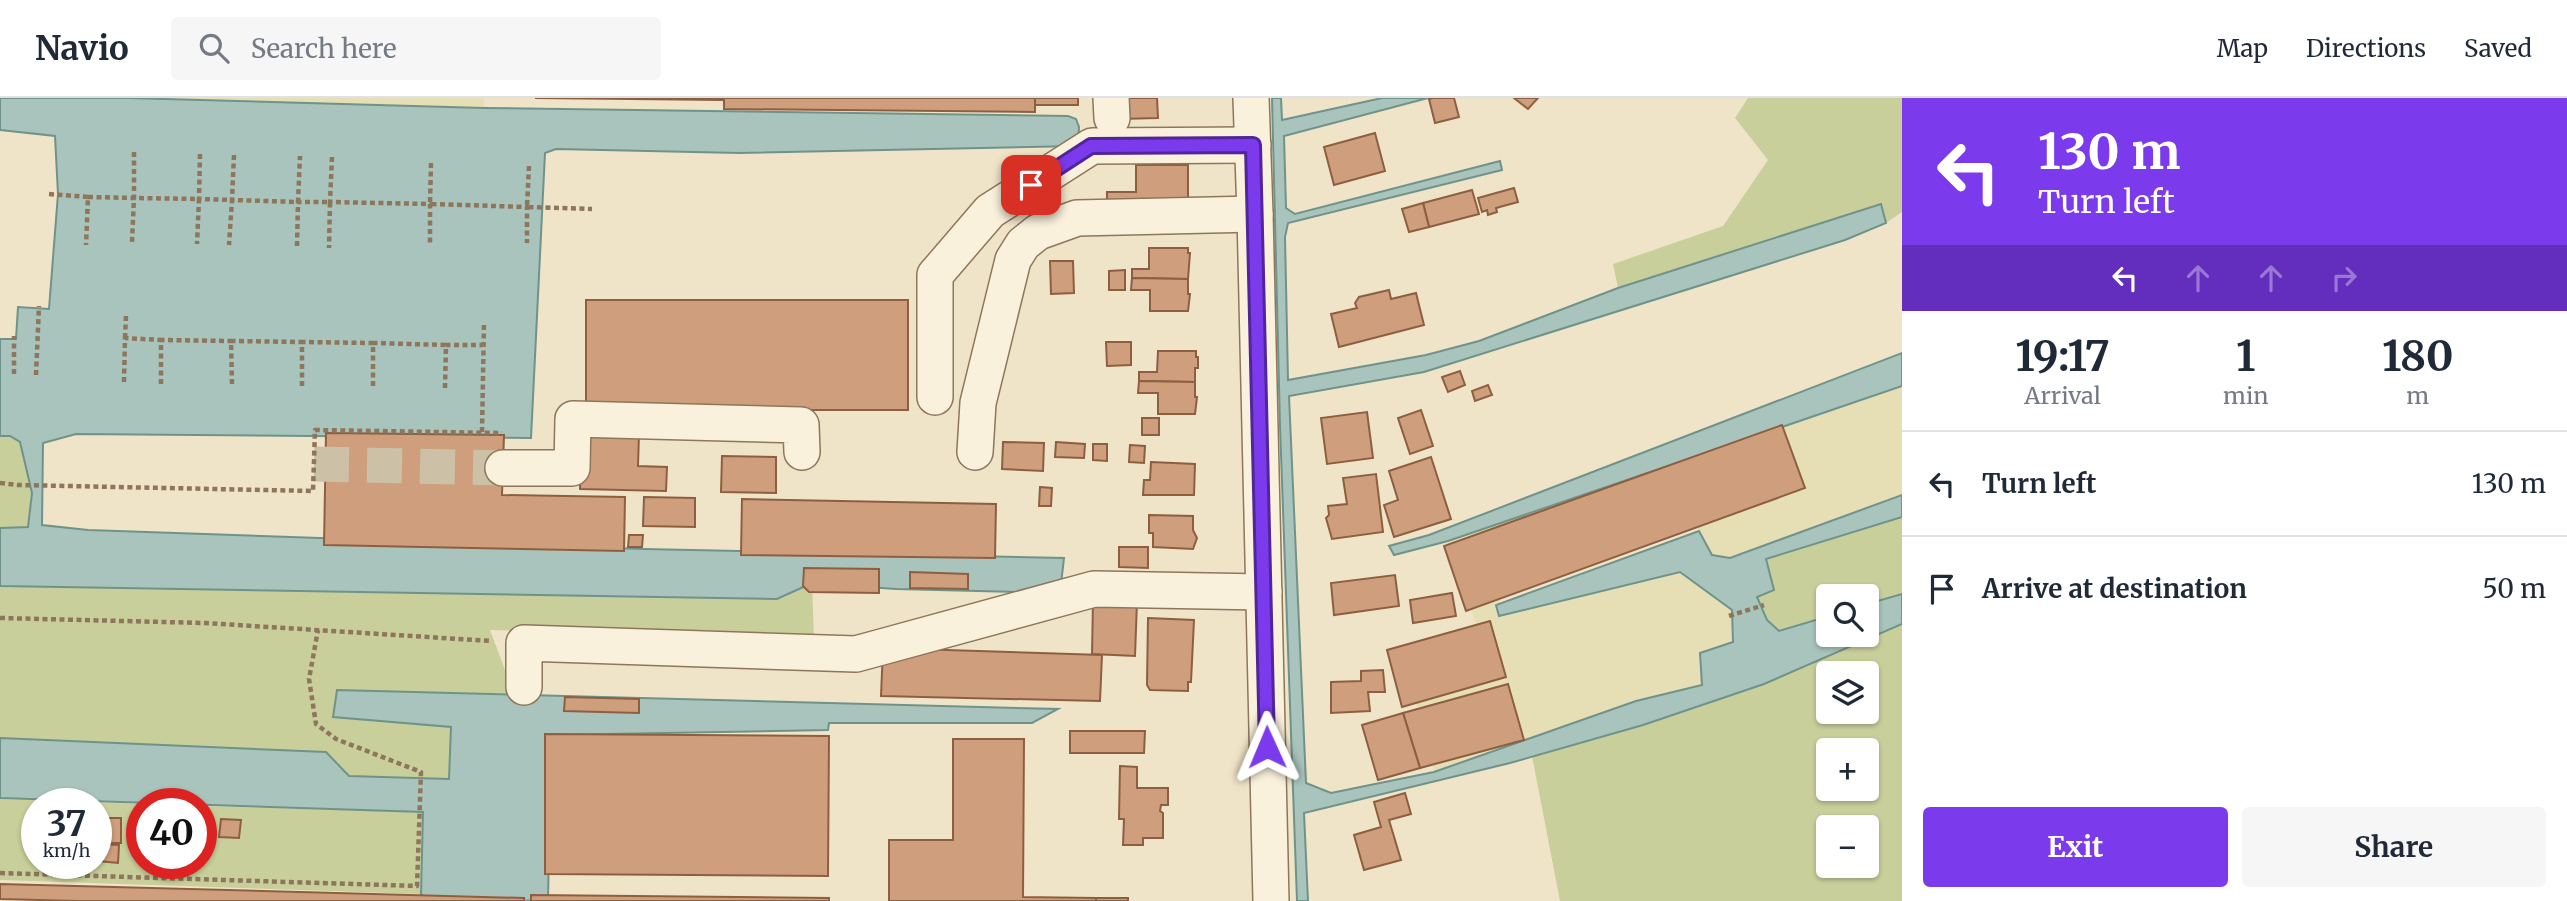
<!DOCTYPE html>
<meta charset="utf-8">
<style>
body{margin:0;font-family:Merriweather,serif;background:#f6f6f7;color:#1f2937;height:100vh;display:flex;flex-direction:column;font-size:26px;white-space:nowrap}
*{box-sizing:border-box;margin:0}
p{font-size:23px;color:#747a83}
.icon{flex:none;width:38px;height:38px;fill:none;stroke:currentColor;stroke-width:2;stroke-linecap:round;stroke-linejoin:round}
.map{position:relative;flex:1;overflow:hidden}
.panel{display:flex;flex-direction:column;background:#fff;width:665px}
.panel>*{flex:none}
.banner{background:#7c3aed;color:#fff;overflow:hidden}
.fabs{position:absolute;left:1816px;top:486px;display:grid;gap:14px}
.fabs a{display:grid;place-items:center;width:63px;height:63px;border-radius:7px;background:#fff;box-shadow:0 2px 5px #0004;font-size:35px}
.speed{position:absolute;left:21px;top:690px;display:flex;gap:14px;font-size:35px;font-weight:700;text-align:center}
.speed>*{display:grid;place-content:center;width:91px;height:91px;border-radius:50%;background:#fff;box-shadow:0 2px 5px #0004;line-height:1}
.speed small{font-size:18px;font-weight:400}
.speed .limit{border:10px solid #d22;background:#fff;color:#111}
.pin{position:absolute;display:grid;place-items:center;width:60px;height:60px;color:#fff;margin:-30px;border-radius:14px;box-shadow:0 4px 10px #0006}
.me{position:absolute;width:77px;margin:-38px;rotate:359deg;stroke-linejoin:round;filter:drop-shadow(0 0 5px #0008)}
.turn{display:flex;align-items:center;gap:24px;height:147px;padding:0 21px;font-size:32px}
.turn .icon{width:91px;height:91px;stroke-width:2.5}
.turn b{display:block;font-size:49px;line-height:60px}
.lanes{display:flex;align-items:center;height:66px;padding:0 21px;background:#0003;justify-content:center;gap:35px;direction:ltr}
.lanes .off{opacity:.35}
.eta{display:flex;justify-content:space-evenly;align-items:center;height:119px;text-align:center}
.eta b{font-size:42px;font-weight:700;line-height:49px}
.primary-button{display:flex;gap:14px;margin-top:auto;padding:14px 21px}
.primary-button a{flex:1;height:80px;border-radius:7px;background:#7c3aed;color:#fff;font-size:28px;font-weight:700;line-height:80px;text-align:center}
.primary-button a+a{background:#f6f6f7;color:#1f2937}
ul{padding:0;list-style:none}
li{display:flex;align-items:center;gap:21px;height:105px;padding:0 21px;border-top:2px solid #e0e1e3}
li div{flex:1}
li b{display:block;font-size:26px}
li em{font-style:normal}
header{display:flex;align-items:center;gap:42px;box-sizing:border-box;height:98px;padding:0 35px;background:#fff;border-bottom:2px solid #e0e1e3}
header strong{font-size:33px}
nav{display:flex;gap:38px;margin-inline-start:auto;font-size:24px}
.search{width:490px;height:63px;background:#f6f6f7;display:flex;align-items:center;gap:18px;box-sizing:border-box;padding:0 24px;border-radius:7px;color:#747a83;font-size:26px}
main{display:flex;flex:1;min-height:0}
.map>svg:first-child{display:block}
</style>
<header>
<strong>Navio</strong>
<div class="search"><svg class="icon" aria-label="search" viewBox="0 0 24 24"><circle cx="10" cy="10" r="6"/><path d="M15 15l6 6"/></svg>Search here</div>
<nav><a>Map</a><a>Directions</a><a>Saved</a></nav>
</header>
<main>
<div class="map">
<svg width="1902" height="803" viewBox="0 0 1902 803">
<rect width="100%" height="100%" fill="#f0e4c8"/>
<g fill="#e6deb5">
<polygon points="128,0 484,0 484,10"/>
<polygon points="1902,288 1902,397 1730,460 1712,457 1696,426 1500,499 1499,518 1679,474 1732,512 1734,544 1700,555 1702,587 1636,603 1434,674 1402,552 1478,532 1448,443"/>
</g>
<g fill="#c9cf9b" fill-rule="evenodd">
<polygon points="1748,0 1902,0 1902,114 1886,125 1880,106 1618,190 1613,166 1723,128 1768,62 1735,20"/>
<polygon points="0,338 10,338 21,344 32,395 28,429 0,430"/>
<polygon points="1902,419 1902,496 1867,506 1867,499 1829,499 1829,518 1779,533 1767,522 1757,499 1774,491 1766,462"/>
<polygon points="812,485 814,539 490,532 514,596 337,592 333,619 451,628 449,682 349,678 326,654 0,640 0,488 777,501"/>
<path d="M1902 526V803H1560L1532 658 1643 627 1764 586ZM1829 576H1867V614H1829ZM1829 653H1867V691H1829ZM1829 730H1867V768H1829Z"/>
<path d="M0 701 142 706V765H201V708L424 714 421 796 0 782ZM37 705H96V765H37Z"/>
</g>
<g fill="#a9c4bc" stroke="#6f938a" stroke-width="2">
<polygon points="0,0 128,0 484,10 1068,18 1076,21 1079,29 1078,48 739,55 556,51 545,55 531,340 76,336 43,345 42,427 88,432 643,451 1064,460 1060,495 896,491 812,485 777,501 0,488 0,430 28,429 32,395 20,344 10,338 0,338 0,241 16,241 18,209 49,211 58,96 55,38 0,32"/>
<polygon points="1272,0 1281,0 1282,22 1382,0 1428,0 1284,38 1286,110 1295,116 1500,63 1502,72 1288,125 1285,139 1288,282 1426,257 1479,243 1618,190 1881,106 1886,125 1845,142 1424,274 1289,298 1306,685 1331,695 1434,674 1636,603 1702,587 1700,555 1733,544 1732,512 1680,474 1499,518 1496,507 1699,433 1712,457 1730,460 1902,397 1902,419 1766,461 1774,492 1757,499 1767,522 1779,533 1829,518 1829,537 1867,537 1867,506 1902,496 1902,526 1764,586 1643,627 1510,665 1304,715 1308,803 1297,803 1280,328"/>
<polygon points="1902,255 1902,288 1448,443 1394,457 1389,448 1429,437"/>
<polygon points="337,592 1058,611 1032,625 829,625 828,632 551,637 548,803 427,801 421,796 423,714 0,700 0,640 326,654 349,678 449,681 451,629 333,619"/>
</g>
<g fill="#cf9f7d" stroke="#8d5f41" stroke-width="2">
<polygon points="535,0 724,0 724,2"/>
<polygon points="724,0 1035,0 1035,14 724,11"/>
<rect x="1035" y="0" width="43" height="7"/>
<polygon points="1120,0 1157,0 1158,20 1120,21"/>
<polygon points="1433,0 1454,0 1459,19 1435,25 1429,1"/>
<polygon points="1514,0 1538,0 1528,11"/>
<polygon points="1375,35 1385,73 1334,87 1324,49"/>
<polygon points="1136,67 1188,67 1188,104 1107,107 1107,94 1136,94"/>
<polygon points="1514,90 1518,104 1496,110 1497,114 1488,117 1487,112 1482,114 1478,100"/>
<polygon points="1472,92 1479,116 1429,129 1423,105"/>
<polygon points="1423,105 1429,129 1409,134 1402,111"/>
<polygon points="1149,150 1188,150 1188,155 1190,155 1188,181 1132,180 1132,171 1149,171"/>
<polygon points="1050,163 1073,163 1074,195 1051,196"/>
<polygon points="1125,172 1125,192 1109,192 1109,173"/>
<polygon points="1132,180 1188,181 1188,196 1190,196 1188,213 1150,213 1150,192 1131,192"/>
<polygon points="1389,192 1391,201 1416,195 1424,227 1339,249 1331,216 1357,210 1355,205 1359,199"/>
<rect x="586" y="202" width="322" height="110"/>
<polygon points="1106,244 1131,244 1131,267 1107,268"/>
<polygon points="1158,253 1196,253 1196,259 1198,259 1198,270 1195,270 1195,284 1139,283 1139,274 1157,274"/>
<polygon points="1460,273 1465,287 1448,294 1442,279"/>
<polygon points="1139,283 1195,284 1195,299 1197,299 1195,316 1158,316 1158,295 1138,295"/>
<polygon points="1488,287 1492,297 1475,303 1472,293"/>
<polygon points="1421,312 1433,348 1410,356 1398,320"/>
<polygon points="1367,314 1373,360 1327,366 1321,320"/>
<rect x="1142" y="320" width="17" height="17"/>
<polygon points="1782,327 1805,390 1466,513 1444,448"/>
<polygon points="581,334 639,335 638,368 667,369 666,393 580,391"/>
<polygon points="326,335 504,337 502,397 625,399 624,453 324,447"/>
<polygon points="1003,344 1044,345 1043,373 1002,371"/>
<polygon points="1056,344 1085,346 1084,360 1055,359"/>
<polygon points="1093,346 1107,346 1107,363 1093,362"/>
<polygon points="1130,347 1145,348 1144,365 1129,364"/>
<polygon points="722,358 776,359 776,395 721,394"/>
<polygon points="1431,359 1451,421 1394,439 1384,407 1398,402 1389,373"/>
<polygon points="1151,364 1195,366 1194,397 1143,397 1144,382 1150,382"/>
<polygon points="1376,376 1383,434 1332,441 1326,420 1329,417 1328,408 1347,406 1343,380"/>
<polygon points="1040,389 1052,390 1051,408 1039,408"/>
<polygon points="644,399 695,400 695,429 643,428"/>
<polygon points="742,401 996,406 995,460 741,457"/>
<polygon points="1149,417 1193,418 1193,432 1197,440 1193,451 1153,449 1153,435 1149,435"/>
<polygon points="629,437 643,437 642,449 628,449"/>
<polygon points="1119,449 1148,449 1148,470 1119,469"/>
<polygon points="804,470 879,471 879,495 809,494 803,488"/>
<polygon points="910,474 968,476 968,491 910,490"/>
<polygon points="1395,477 1399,508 1334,517 1331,485"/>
<polygon points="1452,495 1456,518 1413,525 1410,502"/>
<polygon points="1093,502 1137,503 1135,558 1092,556"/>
<polygon points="1148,520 1194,522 1191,584 1188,584 1188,593 1150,592 1147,587"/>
<polygon points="1490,523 1506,579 1402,609 1387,552"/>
<polygon points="883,550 1102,557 1100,603 881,598"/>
<polygon points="1383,572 1385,594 1368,594 1370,613 1331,615 1331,584 1361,583 1361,573"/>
<polygon points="1508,586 1524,642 1420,670 1403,615"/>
<polygon points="565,599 639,601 639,615 564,613"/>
<polygon points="1403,615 1420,670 1378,682 1362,627"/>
<polygon points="1070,633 1145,633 1144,655 1070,655"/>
<polygon points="545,636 829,638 828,778 545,776"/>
<polygon points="953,641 1024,641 1023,799 1096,800 1096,803 889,803 889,742 953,742"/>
<polygon points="1120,668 1137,669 1137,690 1168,690 1168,707 1161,707 1160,713 1163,715 1163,740 1143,740 1143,747 1123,747 1124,721 1119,721"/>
<polygon points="1405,695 1411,716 1389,722 1401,762 1364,772 1354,737 1381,729 1374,704"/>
<rect x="96" y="720" width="25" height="25"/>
<polygon points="221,721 241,722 239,740 219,739"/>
<polygon points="136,741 142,741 142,759 135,758"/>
<polygon points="99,746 119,747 118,765 98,763"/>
<polygon points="0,786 524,800 524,803 77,803 0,801"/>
<polygon points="531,797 829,800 829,803 531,803"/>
<rect x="1096" y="800" width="32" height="3"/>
</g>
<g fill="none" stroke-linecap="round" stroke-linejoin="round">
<polyline stroke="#ccc0a6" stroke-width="35" stroke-dasharray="35 18" stroke-linecap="butt" points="314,366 503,370"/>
<defs>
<g id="minor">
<polyline points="1111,0 1112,20"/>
<polyline points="1251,0 1255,116 1271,803"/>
<polyline points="935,299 935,177 990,113 1092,48 1253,47"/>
<polyline points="975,354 978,305 1013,162 1023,146 1038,134 1077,120 1255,116"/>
<polyline points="503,370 572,370 573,321 801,327 802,354"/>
<polyline points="524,589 524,545 856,556 1094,491 1264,494"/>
</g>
</defs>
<use href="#minor" stroke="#8d765c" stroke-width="38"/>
<g stroke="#8d765c" stroke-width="4.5" stroke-dasharray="5 3.5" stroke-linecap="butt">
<polyline points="134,54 134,100 199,101 197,146"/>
<polyline points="200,56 199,101 232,102 229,147"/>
<polyline points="234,57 232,102 298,104 300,58"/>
<polyline points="332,59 330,104 430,106 430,147"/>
<polyline points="431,65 430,106 527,109 527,145"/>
<polyline points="529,68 527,109 592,111"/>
<polyline points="49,96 88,99 86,147"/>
<polyline points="88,99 134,100 132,144"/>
<polyline points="297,148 298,104 330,104 329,150"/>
<polyline points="125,240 126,217"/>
<polyline points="14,276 14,238"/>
<polyline points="36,277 39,208"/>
<polyline points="124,284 125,240 161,242"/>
<polyline points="161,286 161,242 231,243"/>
<polyline points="232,286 231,243 302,244"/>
<polyline points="302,288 302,244 373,245"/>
<polyline points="373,288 373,245 446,247"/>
<polyline points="445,290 446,247 482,247"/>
<polyline points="482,334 484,224"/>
<polyline points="0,385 18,387 313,393 315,332 502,335"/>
<polyline points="1729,518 1764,507"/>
<polyline points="0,520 205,525 491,543"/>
<polyline points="0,775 417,788 421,674 336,641 316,626 309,581 318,532"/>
</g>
<use href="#minor" stroke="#faf1dc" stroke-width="35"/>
</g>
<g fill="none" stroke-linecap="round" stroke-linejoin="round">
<defs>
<polyline id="route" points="1031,87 1091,48 1253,47 1267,649"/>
</defs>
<use href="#route" stroke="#51269a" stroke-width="18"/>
<use href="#route" stroke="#7c3aed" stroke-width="12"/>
</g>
</svg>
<div class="fabs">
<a><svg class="icon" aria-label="search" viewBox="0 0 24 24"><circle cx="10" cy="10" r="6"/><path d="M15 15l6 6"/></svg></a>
<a><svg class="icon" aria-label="layers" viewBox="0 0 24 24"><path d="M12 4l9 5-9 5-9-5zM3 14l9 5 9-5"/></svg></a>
<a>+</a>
<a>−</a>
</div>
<div class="speed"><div>37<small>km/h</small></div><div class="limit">40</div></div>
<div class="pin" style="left:1031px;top:87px;background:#d93025"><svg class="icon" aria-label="arrive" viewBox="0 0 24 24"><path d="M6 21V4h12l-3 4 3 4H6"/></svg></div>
<svg class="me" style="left:1267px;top:649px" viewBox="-20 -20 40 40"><path d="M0-17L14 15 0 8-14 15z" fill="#7c3aed" stroke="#fff" stroke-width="4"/></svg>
</div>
<section class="panel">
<div class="banner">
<div class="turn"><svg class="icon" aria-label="left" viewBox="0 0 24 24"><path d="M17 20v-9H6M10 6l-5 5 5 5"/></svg><div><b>130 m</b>Turn left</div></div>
<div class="lanes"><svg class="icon" aria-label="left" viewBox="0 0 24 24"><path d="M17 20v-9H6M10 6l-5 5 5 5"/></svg><svg class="icon off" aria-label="ahead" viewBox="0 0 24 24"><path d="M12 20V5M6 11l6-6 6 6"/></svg><svg class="icon off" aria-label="ahead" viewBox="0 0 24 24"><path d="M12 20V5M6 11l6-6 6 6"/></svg><svg class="icon off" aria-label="right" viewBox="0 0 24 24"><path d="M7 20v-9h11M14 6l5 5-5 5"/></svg></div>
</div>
<div class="eta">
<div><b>19:17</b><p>Arrival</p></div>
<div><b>1</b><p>min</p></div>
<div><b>180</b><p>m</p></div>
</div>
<ul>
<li><svg class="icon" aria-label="left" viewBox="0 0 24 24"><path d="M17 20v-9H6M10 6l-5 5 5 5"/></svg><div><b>Turn left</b></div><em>130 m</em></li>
<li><svg class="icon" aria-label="arrive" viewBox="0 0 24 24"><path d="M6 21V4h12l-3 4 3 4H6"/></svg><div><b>Arrive at destination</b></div><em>50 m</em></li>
</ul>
<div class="primary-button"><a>Exit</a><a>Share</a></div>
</section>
</main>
